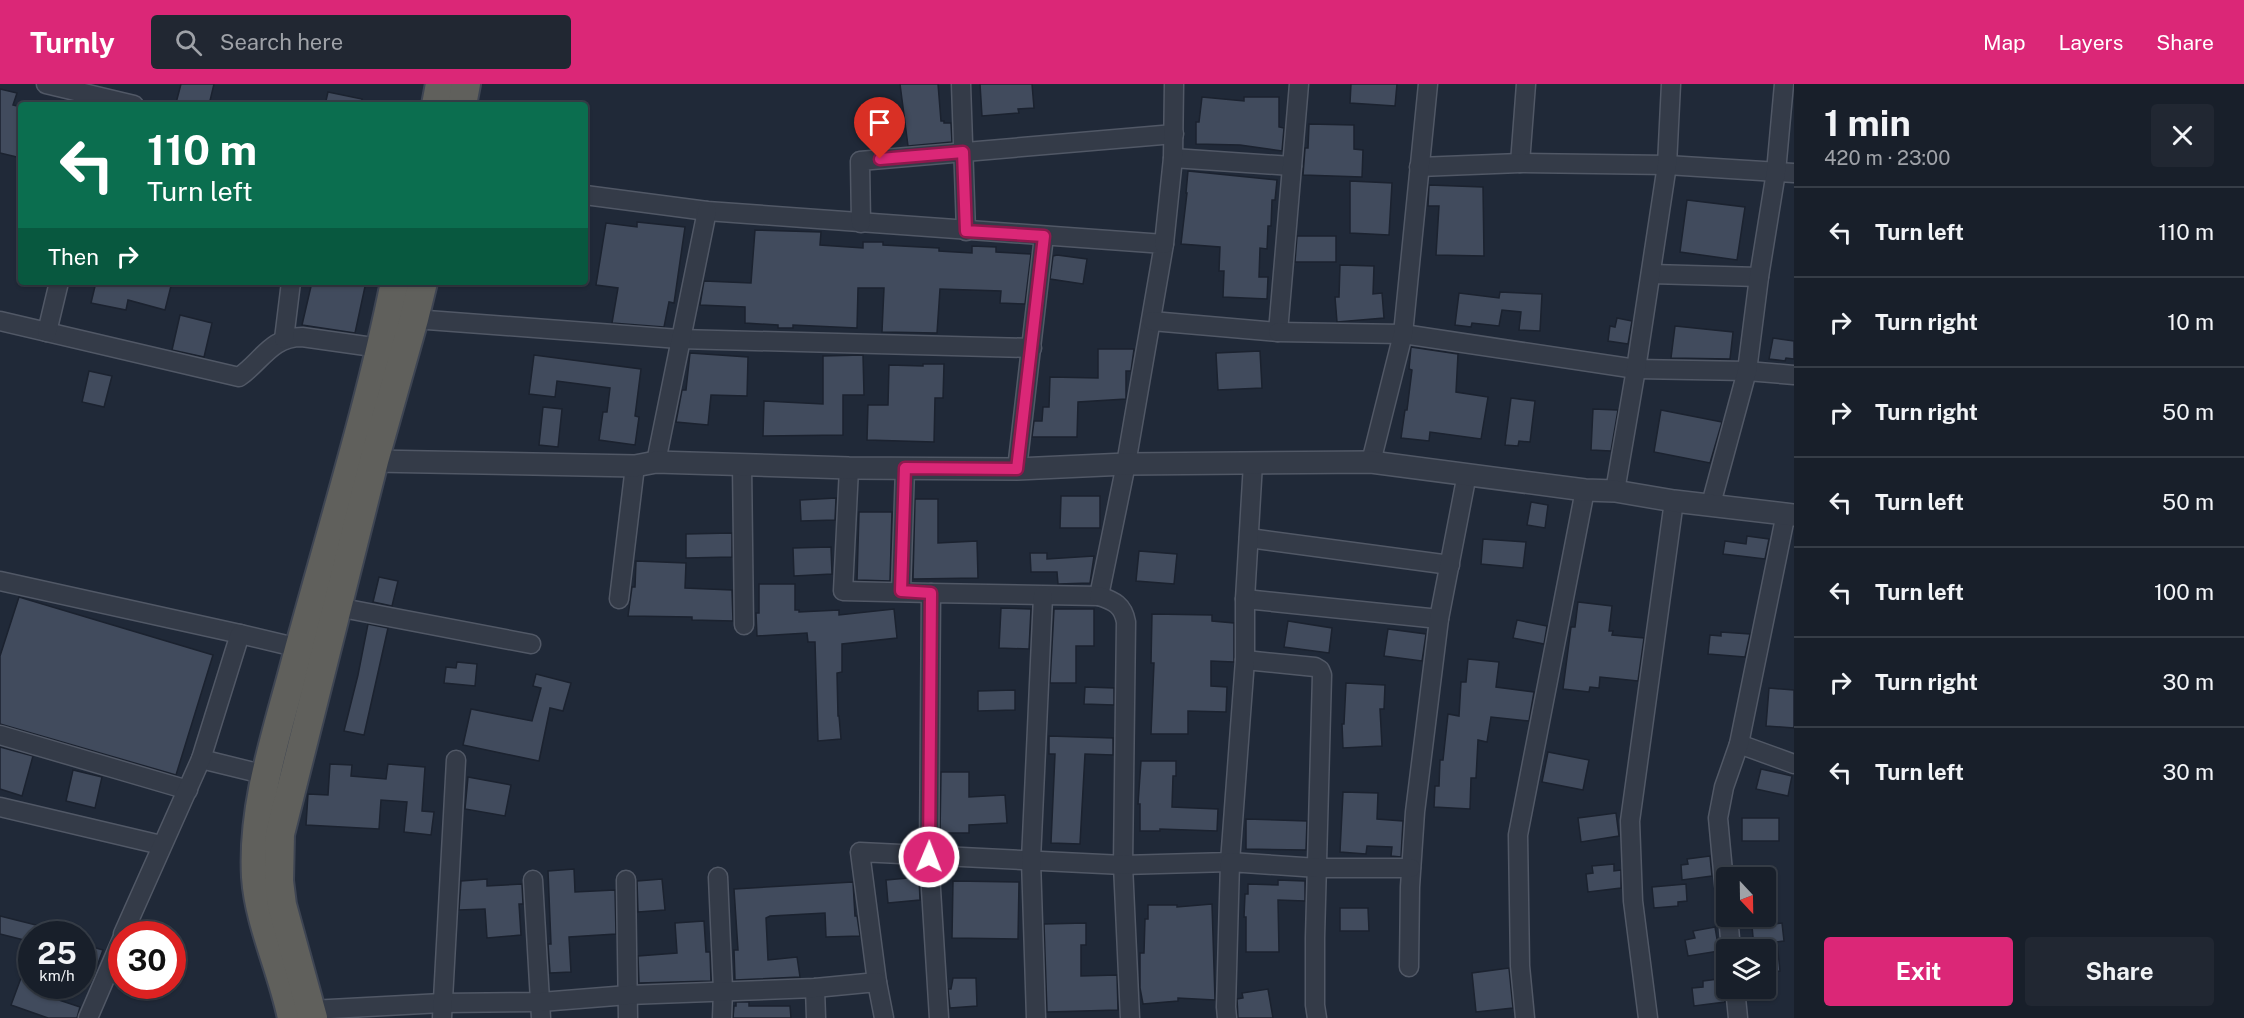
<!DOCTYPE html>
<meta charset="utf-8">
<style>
body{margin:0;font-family:"Public Sans",sans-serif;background:#212732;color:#f1f3f6;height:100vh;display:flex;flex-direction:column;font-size:22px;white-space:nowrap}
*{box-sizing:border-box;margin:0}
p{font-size:20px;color:#9fa2a8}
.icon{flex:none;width:33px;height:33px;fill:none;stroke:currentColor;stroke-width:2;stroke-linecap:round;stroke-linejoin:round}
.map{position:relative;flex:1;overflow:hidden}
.details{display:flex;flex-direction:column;background:#181f2a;width:450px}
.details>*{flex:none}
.hud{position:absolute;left:18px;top:18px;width:570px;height:183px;border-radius:6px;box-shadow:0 2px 4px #0004,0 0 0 2px #363d47;background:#0b6e4f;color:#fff;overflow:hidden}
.needle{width:39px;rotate:158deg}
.tools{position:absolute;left:1716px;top:783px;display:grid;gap:12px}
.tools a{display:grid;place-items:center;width:60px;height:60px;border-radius:6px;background:#181f2a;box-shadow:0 2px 4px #0004,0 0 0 2px #363d47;font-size:30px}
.speed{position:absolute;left:18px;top:837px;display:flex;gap:12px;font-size:30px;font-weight:700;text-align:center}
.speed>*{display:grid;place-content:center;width:78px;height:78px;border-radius:50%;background:#181f2a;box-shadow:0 2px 4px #0004,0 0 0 2px #363d47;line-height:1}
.speed small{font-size:15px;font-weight:400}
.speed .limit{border:9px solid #d22;background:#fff;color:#111}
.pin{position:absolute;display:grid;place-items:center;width:51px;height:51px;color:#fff;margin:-62px -26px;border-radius:50% 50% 50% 0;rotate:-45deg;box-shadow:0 0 6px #0007}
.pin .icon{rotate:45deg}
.me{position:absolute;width:66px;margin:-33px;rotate:1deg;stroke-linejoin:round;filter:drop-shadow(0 0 4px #0008)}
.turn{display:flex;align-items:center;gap:21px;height:126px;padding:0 30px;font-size:27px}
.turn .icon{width:78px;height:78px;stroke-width:2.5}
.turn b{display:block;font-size:42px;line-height:51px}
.then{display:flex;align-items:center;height:57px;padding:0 30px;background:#0003;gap:12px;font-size:22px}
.round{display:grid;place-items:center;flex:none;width:63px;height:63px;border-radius:6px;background:#212732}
.headline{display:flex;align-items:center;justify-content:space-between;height:102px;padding:0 30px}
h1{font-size:36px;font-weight:700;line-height:45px}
.cta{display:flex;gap:12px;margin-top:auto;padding:12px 30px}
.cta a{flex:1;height:69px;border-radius:6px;background:#db2777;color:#fff;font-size:24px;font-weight:700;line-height:69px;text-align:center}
.cta a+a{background:#212732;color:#f1f3f6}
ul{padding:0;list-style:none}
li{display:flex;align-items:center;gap:18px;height:90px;padding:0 30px;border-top:2px solid #363d47}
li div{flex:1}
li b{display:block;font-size:22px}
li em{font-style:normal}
header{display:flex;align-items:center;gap:36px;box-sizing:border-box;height:84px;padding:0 30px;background:#db2777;color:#fff}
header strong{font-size:28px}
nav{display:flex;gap:33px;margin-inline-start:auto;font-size:21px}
.search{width:420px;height:54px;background:#212732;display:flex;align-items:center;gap:15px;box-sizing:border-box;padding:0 21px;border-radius:6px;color:#9fa2a8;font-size:22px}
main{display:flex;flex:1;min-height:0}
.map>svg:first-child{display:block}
</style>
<header>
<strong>Turnly</strong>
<div class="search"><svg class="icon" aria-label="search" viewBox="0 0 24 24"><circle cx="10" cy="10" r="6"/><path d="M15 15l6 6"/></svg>Search here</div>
<nav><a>Map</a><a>Layers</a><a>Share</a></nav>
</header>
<main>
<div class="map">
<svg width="1794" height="934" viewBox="0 0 1794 934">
<rect width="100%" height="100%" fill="#202938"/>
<g fill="#414b5d" stroke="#1b222f" stroke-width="1.5">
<polygon points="181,0 214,0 209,21 186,21 176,19"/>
<polygon points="900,0 938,0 941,37 944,37 944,39 951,39 952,58 908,62"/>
<polygon points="980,0 1032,0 1034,24 1018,25 1019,29 982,32"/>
<polygon points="1351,0 1397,0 1395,22 1350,19"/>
<polygon points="0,5 17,9 13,21 21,23 21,74 0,69"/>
<polygon points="328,8 362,15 361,21 325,21"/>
<polygon points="1202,13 1244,17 1244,13 1279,13 1279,43 1284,44 1282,67 1240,61 1196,60 1196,38 1199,38"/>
<polygon points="1309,40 1354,41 1354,65 1363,66 1362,93 1303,91 1305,64 1308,64"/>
<polygon points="1188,87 1277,96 1275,116 1272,116 1271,142 1268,142 1267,165 1260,164 1259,193 1268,193 1267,215 1223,213 1224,187 1219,187 1220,163 1181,160 1187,109 1186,109"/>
<polygon points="1350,97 1392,99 1389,151 1350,149"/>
<polygon points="1429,101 1483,103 1484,172 1436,171 1439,122 1428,122"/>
<polygon points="1687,116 1745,123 1737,176 1680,168"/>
<polygon points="637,138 685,143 674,219 669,218 664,243 612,239 618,204 596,201 606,139 637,143"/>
<polygon points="755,146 821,148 820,161 863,164 863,158 883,158 883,161 939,164 939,167 972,169 972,162 996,163 996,168 1031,170 1025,220 1000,219 1001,207 940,205 937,249 882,248 884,204 858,204 857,244 793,241 793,244 778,244 778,241 745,239 745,223 700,221 704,197 751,199"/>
<polygon points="1297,152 1336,152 1336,178 1295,178"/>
<polygon points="1057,171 1087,175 1083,200 1050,195 1053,172"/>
<polygon points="1340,181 1374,182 1373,210 1382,209 1384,234 1337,238 1335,213 1339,213"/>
<polygon points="96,198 172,198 165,226 128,216 126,226 91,219"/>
<polygon points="312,198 366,198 355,249 302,241"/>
<polygon points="1500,208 1542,210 1540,247 1519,246 1521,228 1502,226 1499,242 1472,239 1471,243 1455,241 1459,209 1499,214"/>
<polygon points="180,231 212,239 204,273 172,266"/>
<polygon points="1617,234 1632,237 1628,260 1608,257 1610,242 1615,243"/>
<polygon points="1675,242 1733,248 1730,275 1671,274"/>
<polygon points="1773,254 1794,257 1794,275 1786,274 1785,277 1769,275"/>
<polygon points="1411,263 1458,270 1456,308 1488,313 1481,355 1430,348 1429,357 1401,354 1405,326 1407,326 1412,286 1409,285"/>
<polygon points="1098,265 1134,265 1131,287 1126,287 1126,315 1078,318 1077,353 1032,353 1034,337 1042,337 1043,323 1049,323 1050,293 1098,294"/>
<polygon points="1260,267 1262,304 1218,306 1216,269"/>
<polygon points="690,269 748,273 747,312 711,311 708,341 676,338 682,306 686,306"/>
<polygon points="534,271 641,285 635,332 639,333 635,361 599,356 603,328 607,328 610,304 557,297 555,313 529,310"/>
<polygon points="863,271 864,311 843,311 843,351 763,352 764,317 823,320 823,272"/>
<polygon points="923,280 944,280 943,314 935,314 934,358 867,356 868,321 888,321 889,281 923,282"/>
<polygon points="89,287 112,292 104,323 82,318"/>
<polygon points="1511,314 1535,317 1530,358 1519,357 1518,362 1505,361"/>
<polygon points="543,323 562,325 558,363 539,361"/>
<polygon points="1593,325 1618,326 1611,367 1591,366"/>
<polygon points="1661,326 1722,338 1710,379 1654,368"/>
<polygon points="1061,412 1100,412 1100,444 1060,444"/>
<polygon points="836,414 835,436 801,437 800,416"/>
<polygon points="915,415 938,415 938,459 977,457 978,494 913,495"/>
<polygon points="1531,418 1548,421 1545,444 1527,441"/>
<polygon points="859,428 892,428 890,497 857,496"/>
<polygon points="732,449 732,473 686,474 686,450"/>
<polygon points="1747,452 1769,455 1765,475 1723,470 1725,457 1746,460"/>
<polygon points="1483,455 1526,458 1523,484 1481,480"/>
<polygon points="831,463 832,490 794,492 793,464"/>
<polygon points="1139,467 1177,470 1174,500 1136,497"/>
<polygon points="1030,469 1047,469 1047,475 1094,472 1090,499 1058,500 1057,488 1031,488"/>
<polygon points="636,477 686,479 685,504 732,506 733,537 692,536 692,533 628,532 632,503 635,503"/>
<polygon points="379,493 398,497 392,522 373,518"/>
<polygon points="759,500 795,500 795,526 799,526 799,528 839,526 839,531 894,525 897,554 842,560 842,588 837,589 838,632 839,632 841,655 818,657 815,558 808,558 807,549 757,552 756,529 759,529"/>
<polygon points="19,513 213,571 176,691 0,640 0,572"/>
<polygon points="1578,518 1612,522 1609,547 1613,547 1612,551 1644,554 1638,597 1600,593 1599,604 1590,603 1589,608 1563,605 1571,543 1575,543"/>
<polygon points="1001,524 1031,525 1029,565 999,564"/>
<polygon points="1054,525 1094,525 1094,562 1076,562 1076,599 1050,599"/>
<polygon points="1152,530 1212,531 1212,537 1234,539 1234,578 1211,577 1211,602 1227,603 1226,628 1188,627 1188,650 1151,650 1154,579 1151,579"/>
<polygon points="1517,536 1547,542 1544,560 1513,554"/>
<polygon points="1288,537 1332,544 1329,569 1284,563"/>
<polygon points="368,540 388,544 364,651 344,647 358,591"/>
<polygon points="1388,545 1426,550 1422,577 1384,572"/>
<polygon points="1721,548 1750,550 1745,573 1708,570 1710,551 1721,552"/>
<polygon points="1468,575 1499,578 1496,603 1534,608 1529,637 1491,633 1487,658 1478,656 1476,694 1471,694 1470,725 1434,723 1435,702 1439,702 1440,676 1443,676 1448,630 1459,632 1461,598 1466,598"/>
<polygon points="457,578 477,580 475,602 444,599 446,583 456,584"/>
<polygon points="536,590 571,599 563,627 550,624 539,677 463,661 471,625 532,637 541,604 533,602"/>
<polygon points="1346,599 1385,601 1384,625 1380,625 1382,662 1343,664 1342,640 1344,640"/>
<polygon points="1085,603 1114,604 1114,621 1084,620"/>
<polygon points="1769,604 1794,606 1794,644 1766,642"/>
<polygon points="1015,606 1015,626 978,627 978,607"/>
<polygon points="1049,652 1113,654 1113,671 1085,670 1080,760 1051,759 1055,670 1049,670"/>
<polygon points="0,663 33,672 22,712 0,705"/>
<polygon points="1548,668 1589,676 1583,706 1542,698"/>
<polygon points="1141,677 1176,677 1176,692 1173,692 1172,723 1218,725 1217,747 1160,745 1160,747 1140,747 1140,720 1138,720"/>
<polygon points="330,680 352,681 351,692 386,695 388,680 425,683 422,727 434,728 431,751 404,748 407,718 381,716 379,745 306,741 308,710 328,711"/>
<polygon points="1761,685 1792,692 1788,712 1756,705"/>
<polygon points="73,686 102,693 95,724 66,717"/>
<polygon points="941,688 969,688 969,713 1005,711 1007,739 969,741 969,749 940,749"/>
<polygon points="468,693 511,701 505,732 465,725"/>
<polygon points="1343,708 1378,709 1377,735 1403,737 1401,773 1391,772 1392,763 1367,762 1366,770 1340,768"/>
<polygon points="1616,729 1619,752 1581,758 1578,734"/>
<rect x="1742" y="734" width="37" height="23"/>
<polygon points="1246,735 1307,737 1306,766 1246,765"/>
<polygon points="1710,772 1712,792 1682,796 1681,781 1688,780 1687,775"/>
<polygon points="1614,780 1614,787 1621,786 1621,804 1588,808 1586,790 1593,789 1592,782"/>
<polygon points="574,785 575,808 615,806 616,850 569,853 571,888 550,889 548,860 551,860 548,787"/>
<polygon points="919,793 920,816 888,819 886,796"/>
<polygon points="487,795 487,802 522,800 523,820 519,820 521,851 487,854 485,825 459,826 461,797"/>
<polygon points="662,795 665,826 638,828 637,797"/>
<polygon points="1278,796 1305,797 1305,817 1278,816 1279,868 1246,868 1246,833 1244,833 1245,810 1248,810 1248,800 1278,801"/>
<polygon points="953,797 1019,798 1018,855 952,854"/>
<polygon points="853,798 855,832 857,832 860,852 826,853 825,829 770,832 766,834 768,876 797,873 800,893 735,896 734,866 738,866 734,805"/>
<polygon points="1686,800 1687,817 1678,818 1678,822 1654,824 1652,803"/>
<polygon points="1212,820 1215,916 1178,914 1178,917 1143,920 1140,904 1140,869 1144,869 1145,835 1148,835 1148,821 1177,821 1177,823"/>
<polygon points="1340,824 1368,824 1369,847 1340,847"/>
<polygon points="1774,828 1775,840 1782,839 1784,857 1777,858 1780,887 1766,888 1766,862 1754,864 1752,842 1766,841 1766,829"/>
<polygon points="0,832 56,846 56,850 32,850 32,858 0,850"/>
<polygon points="704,837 706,868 710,868 711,897 639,899 638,872 677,869 675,839"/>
<polygon points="1086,839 1086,861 1081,861 1081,892 1117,891 1118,926 1047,928 1044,840"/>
<polygon points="1715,843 1719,867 1688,872 1685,856 1695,854 1693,847"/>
<polygon points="82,860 103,866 93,893 82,890"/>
<polygon points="1509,884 1513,924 1476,928 1472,889"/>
<polygon points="21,894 32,898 32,902 50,904 47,912 80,923 77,934 48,934 11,921"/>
<polygon points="953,894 976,894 977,922 950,924 948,905 951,905"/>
<polygon points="1726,894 1724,905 1725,918 1694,922 1692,904 1703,903 1703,897"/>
<polygon points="1268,905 1273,934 1238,934 1237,915 1243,914 1242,909"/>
<polygon points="736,918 749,918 749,922 790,922 791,934 733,934 734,922 736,922"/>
</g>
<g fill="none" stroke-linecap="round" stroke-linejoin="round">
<defs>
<g id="minor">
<polyline points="46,0 134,21"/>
<polyline points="961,0 966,147"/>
<polyline points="1173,74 1292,82"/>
<polyline points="1520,79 1526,0"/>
<polyline points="1419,83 1520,79 1667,81 1794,89"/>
<polyline points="585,111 707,127 1164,160 1126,380 1099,512 931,509 929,773 939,934"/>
<polyline points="861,139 860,77 1174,50"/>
<polyline points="1164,160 1173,74 1174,0"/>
<polyline points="1651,190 1759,193"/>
<polyline points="414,235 679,255 1032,264"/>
<path d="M0 237 239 293C262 277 271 253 302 253L380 264"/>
<polyline points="1152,237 1278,248 1299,0"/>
<polyline points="47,248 59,198"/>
<polyline points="1278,248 1403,250 1636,285 1747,287 1794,291"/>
<polyline points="284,255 291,198"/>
<polyline points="656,378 707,127"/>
<polyline points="1371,378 1403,250 1428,0"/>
<polyline points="742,381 744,541"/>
<polyline points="849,384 843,507 931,509"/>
<polyline points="1017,385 1044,152"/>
<polyline points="1615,407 1636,285 1667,81 1671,0"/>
<polyline points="1711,420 1747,287 1759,193 1776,88 1784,0"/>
<polyline points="1249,454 1450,481"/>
<polyline points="0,497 240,550"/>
<polyline points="901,507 905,384"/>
<path d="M1099 512C1114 517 1123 521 1126 538L1123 781 1130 934"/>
<polyline points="619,515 635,382"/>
<polyline points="1245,515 1439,535"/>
<polyline points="337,523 531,560"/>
<polyline points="1245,576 1315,583 1320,586 1322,591 1315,854 1315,921 1317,934"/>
<polyline points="0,651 188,706"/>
<polyline points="1739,660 1794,680"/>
<polyline points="201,675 266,691"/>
<polyline points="0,723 161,761"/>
<polyline points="718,793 723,906 722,934"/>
<polyline points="533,796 541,934"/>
<polyline points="626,796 628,934"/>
<polyline points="1726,820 1718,734 1724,703 1739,660 1786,429"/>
<polyline points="1728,832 1731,866"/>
<polyline points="123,850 201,675 240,550 299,564"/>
<polyline points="1409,883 1410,803 1415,728 1439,535 1467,390"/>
<polyline points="877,898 860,768 1123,781 1230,778 1245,576 1245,515 1253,379"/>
<polyline points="815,904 816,934"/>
<polyline points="1735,904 1738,934"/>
<polyline points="311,926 442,919 541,918 628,911 815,904 877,898 884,934"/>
<polyline points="88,934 122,855"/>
<polyline points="442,934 456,676"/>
<polyline points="1036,934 1031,776 1043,512"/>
<polyline points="1227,934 1226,923 1230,778 1318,784 1411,784"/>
<polyline points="1525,934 1520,882 1518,751 1585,406"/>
<polyline points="1648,934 1633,817 1630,737 1674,417"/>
</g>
<polyline id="tertiary" points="374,377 635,382 656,378 849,384 1017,385 1126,380 1371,378 1585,406 1615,407 1674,417 1794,431"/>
<g id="trunk">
<polyline points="436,21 440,0"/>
<polyline points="462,21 466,0"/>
<path d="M292 934C283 888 259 839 256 793 252 722 276 652 294 584 328 456 369 328 395 198"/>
<polyline points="313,934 282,821 279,797 280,750 374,377 414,235 423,198"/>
</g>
</defs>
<use href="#minor" stroke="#515866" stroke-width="21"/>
<use href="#tertiary" stroke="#515866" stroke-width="24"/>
<use href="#trunk" stroke="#3e4553" stroke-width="32"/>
<use href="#minor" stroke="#343b48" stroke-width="18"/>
<use href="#tertiary" stroke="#343b48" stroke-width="21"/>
<use href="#trunk" stroke="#60605c" stroke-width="28"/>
</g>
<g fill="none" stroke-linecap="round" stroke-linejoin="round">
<defs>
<polyline id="route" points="880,75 963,68 966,147 1044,152 1017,385 905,384 901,507 931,509 929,773"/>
</defs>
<use href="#route" stroke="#8e194d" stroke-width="15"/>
<use href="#route" stroke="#db2777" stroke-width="10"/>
</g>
</svg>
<div class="tools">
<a><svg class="needle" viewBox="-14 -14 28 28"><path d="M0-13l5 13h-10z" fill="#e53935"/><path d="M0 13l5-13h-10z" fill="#9fa2a8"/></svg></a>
<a><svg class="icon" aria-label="layers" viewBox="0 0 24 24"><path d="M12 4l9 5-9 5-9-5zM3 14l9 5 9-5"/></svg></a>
</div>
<div class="speed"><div>25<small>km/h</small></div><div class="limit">30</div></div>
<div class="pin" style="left:880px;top:75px;background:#d93025"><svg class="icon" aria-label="arrive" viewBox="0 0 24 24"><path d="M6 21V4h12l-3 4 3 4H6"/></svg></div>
<svg class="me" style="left:929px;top:773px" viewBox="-20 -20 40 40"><circle r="17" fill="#db2777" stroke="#fff" stroke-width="3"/><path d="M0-11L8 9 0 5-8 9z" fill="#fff"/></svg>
<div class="hud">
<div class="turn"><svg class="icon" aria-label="left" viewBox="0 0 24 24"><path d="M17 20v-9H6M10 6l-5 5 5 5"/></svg><div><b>110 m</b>Turn left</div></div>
<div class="then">Then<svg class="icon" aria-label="right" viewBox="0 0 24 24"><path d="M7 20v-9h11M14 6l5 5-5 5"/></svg></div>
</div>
</div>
<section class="details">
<div class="headline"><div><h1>1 min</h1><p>420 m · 23:00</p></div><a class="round"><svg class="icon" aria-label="close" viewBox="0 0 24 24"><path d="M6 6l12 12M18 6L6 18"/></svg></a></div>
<ul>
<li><svg class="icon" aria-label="left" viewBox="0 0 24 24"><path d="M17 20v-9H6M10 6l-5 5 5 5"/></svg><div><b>Turn left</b></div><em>110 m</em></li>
<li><svg class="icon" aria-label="right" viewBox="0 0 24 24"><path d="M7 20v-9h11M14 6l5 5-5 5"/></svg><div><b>Turn right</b></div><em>10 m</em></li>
<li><svg class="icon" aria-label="right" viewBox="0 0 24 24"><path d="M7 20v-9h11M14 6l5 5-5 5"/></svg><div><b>Turn right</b></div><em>50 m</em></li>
<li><svg class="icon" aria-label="left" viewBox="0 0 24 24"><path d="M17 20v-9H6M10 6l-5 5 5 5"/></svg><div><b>Turn left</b></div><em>50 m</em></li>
<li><svg class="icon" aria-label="left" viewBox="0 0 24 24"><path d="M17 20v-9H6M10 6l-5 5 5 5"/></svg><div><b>Turn left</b></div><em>100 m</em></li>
<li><svg class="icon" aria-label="right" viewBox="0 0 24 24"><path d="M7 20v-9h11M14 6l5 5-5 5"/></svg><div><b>Turn right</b></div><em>30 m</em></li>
<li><svg class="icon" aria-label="left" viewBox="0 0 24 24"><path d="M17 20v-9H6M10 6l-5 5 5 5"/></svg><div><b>Turn left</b></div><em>30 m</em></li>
</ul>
<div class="cta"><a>Exit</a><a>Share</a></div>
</section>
</main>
